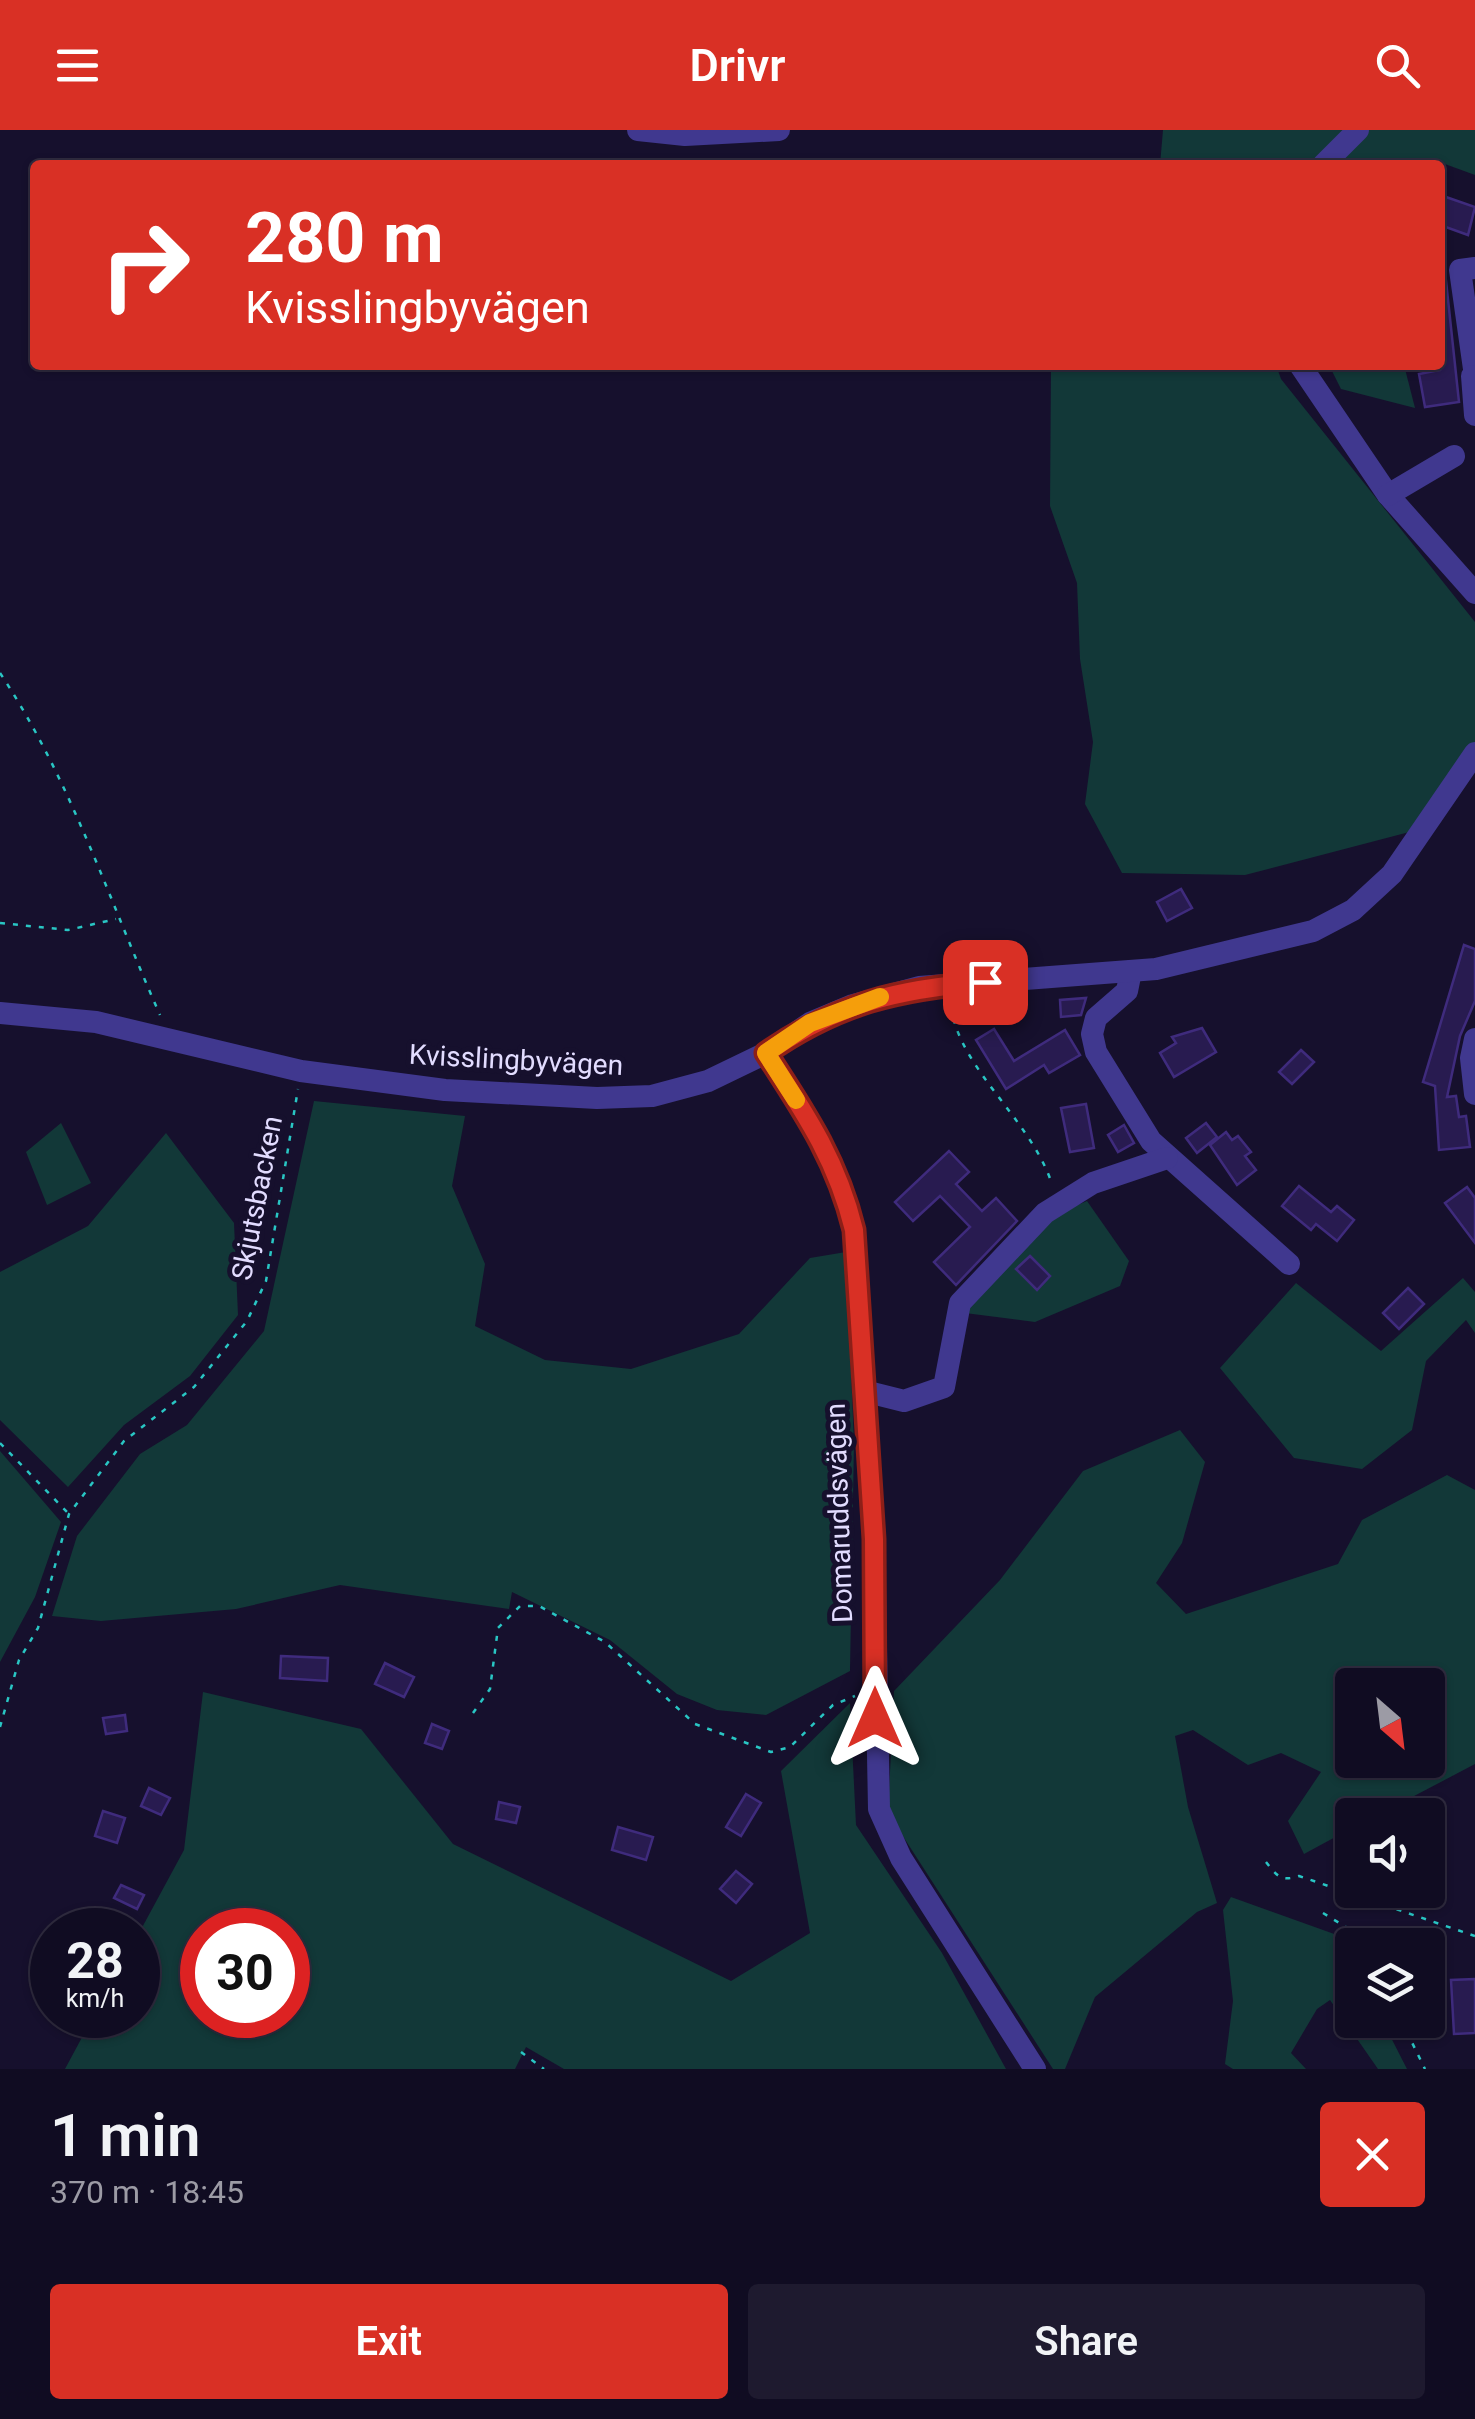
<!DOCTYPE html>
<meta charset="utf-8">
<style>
body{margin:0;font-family:Roboto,sans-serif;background:#1e1a2f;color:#f1f3f6;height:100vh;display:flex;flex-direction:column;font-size:38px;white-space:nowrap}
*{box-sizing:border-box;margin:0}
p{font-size:32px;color:#9c9ba5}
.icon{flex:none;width:55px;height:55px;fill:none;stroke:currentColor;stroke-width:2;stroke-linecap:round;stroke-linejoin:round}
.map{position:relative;height:1939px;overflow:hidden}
.details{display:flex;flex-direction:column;background:#100c22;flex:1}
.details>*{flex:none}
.top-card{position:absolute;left:30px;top:30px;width:1415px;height:210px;border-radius:10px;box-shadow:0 2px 8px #0004,0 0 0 2px #302c40;background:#d93025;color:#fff;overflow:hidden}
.needle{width:65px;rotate:152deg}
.buttons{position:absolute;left:1335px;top:1538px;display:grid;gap:20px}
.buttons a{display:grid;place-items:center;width:110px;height:110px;border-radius:10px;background:#100c22;box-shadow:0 2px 8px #0004,0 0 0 2px #302c40;font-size:50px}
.speed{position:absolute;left:30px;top:1778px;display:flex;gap:20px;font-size:50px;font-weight:700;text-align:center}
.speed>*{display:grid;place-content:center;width:130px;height:130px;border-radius:50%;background:#100c22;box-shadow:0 2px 8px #0004,0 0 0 2px #302c40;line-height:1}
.speed small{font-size:25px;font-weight:400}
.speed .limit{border:15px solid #d22;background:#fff;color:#111}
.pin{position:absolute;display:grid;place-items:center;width:85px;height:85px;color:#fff;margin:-42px;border-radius:20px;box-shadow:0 5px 15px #0006}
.me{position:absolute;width:110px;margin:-55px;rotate:0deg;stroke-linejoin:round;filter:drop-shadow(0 0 8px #0008)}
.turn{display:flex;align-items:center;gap:35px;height:210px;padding:0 50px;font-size:45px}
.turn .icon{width:130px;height:130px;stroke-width:2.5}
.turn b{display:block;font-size:70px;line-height:85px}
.round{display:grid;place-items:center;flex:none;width:105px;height:105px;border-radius:10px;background:#1e1a2f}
.summary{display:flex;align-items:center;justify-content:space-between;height:170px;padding:0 50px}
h1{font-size:60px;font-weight:600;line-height:75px}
.primary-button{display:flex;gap:20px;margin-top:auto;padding:20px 50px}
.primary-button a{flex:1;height:115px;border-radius:10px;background:#d93025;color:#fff;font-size:40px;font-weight:600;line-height:115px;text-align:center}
.primary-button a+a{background:#1e1a2f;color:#f1f3f6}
header{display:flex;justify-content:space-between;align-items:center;height:130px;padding:0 50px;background:#d93025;color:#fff;font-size:45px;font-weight:600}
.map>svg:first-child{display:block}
</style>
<header><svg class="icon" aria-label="menu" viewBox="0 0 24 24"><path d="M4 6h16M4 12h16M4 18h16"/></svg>Drivr<svg class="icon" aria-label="search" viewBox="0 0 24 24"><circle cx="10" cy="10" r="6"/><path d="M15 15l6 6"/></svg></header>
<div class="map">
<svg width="1475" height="1939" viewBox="0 0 1475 1939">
<rect width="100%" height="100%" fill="#16102d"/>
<g fill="#123838" fill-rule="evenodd">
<polygon points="1163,0 1344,0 1311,35 1160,35"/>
<polygon points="1368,0 1475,0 1475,45 1434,30 1431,35 1339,35"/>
<polygon points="1051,235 1276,235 1281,249 1475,492 1475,613 1417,700 1245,745 1122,743 1085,674 1093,612 1080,529 1077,453 1050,376"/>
<polygon points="1329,235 1404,235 1415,278 1341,259"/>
<polygon points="314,971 465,986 452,1056 485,1134 475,1196 545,1230 631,1239 739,1204 810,1128 846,1122 854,1312 850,1541 766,1585 717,1580 677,1564 610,1510 512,1462 509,1479 340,1455 236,1479 101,1491 52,1486 77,1406 140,1324 187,1295 264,1201"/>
<polygon points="61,993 91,1053 47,1075 26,1022"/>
<polygon points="166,1003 234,1093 238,1185 190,1246 124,1295 68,1357 0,1290 0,1142 88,1096"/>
<polygon points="1087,1071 1129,1131 1120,1156 1035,1192 965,1183 1049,1087"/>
<polygon points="1463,1148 1475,1162 1475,1203 1466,1190 1426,1231 1412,1300 1362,1339 1294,1328 1220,1238 1296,1153 1381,1221"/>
<path d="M1180 1300 1205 1332 1182 1413 1156 1453 1186 1484 1338 1434 1362 1390 1447 1345 1475 1360V1634L1378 1685H1352V1698L1304 1724 1288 1691 1321 1642 1281 1623 1248 1635 1193 1600 1175 1606 1188 1677 1217 1773 1197 1782 1095 1867 1065 1939H1053L888 1683 894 1561 1000 1450 1083 1341ZM1352 1555H1428V1630H1352Z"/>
<polygon points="0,1321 61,1392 35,1467 0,1532"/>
<path d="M203 1562 361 1599 453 1714 731 1851 810 1803 781 1641 850 1573 856 1695 942 1823 1006 1939H564L526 1917 515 1939H65L94 1885H138V1805L184 1720ZM202 1800H288V1885H202Z"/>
<polygon points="1231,1767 1337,1805 1352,1834 1352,1890 1382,1890 1407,1939 1378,1939 1330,1870 1317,1879 1291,1923 1306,1939 1233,1939 1225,1934 1233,1871 1223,1780"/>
</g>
<g fill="#281b50" stroke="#3f2b7d" stroke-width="2.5">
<polygon points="1446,67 1475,77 1468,105 1440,95"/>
<polygon points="1446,151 1459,272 1425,277 1419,244 1440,240 1440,152"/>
<polygon points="1181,759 1192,778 1167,791 1157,772"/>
<polygon points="1464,815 1475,819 1475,871 1460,906 1447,967 1456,966 1459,987 1466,986 1470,1017 1439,1020 1435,956 1423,952"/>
<polygon points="1086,868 1081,885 1061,887 1060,870"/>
<polygon points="1202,898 1216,922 1174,947 1160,923 1176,913 1172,907"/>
<polygon points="994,899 1014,931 1065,900 1080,925 1049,943 1044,935 1006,959 976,910"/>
<polygon points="1301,920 1314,932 1292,954 1279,942"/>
<polygon points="1086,974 1094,1018 1070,1022 1061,978"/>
<polygon points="1206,993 1217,1007 1197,1023 1186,1008"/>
<polygon points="1124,995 1134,1013 1118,1022 1108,1005"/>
<polygon points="1226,1002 1232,1010 1238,1006 1251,1022 1245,1026 1256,1040 1237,1055 1210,1015"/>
<polygon points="949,1021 969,1042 956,1054 982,1081 996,1068 1017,1091 956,1155 934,1132 970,1097 940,1066 913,1091 895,1072"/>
<polygon points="1299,1056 1331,1082 1337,1076 1354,1090 1337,1111 1316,1094 1311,1100 1282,1076"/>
<polygon points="1467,1057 1475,1068 1475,1113 1445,1073"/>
<polygon points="1030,1126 1050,1146 1037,1160 1016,1139"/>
<polygon points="1408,1158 1424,1174 1399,1199 1383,1183"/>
<polygon points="281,1526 328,1528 327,1551 280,1548"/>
<polygon points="385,1533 414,1547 404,1567 375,1554"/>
<polygon points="125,1585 127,1601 106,1604 103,1588"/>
<polygon points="432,1594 449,1601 442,1619 425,1613"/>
<polygon points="149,1658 170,1668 161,1685 141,1676"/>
<polygon points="746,1664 761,1673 741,1706 726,1697"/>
<polygon points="499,1672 520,1677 516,1693 496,1689"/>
<polygon points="103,1681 125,1688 117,1713 95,1706"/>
<polygon points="618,1697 653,1707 646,1730 612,1720"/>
<polygon points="736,1741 752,1754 736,1773 720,1759"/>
<polygon points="121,1755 144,1765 137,1779 114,1768"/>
<polygon points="1475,1849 1475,1903 1454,1904 1451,1850"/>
</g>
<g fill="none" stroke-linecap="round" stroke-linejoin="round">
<g stroke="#29c6c4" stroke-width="2.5" stroke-dasharray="5 8" stroke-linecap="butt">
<path d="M0 543C70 648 109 770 160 885"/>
<polyline points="0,793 68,800 116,789"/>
<path d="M951 876C959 939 1030 988 1052 1054"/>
<polyline points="0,1313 68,1383"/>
<polyline points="473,1583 490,1559 498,1498 520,1476 539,1476 605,1512 695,1594 771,1622 790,1617 833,1575 855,1566"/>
<polyline points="0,1597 19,1530 38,1498 69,1384 124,1311 194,1257 247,1191 266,1151 298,959"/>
<path d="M1266 1732C1277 1746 1281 1752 1299 1746L1475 1806"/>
<polyline points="1323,1783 1349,1799 1358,1815"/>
<polyline points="1401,1890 1425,1939"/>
<polyline points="521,1922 544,1939"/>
</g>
<g stroke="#40388f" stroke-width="22">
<polyline points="638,0 685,5 779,0"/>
<polyline points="1323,35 1358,0"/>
<polyline points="1475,138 1460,140 1475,246"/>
<polyline points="1300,235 1388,365 1475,463"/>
<polyline points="1472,246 1475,285"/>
<polyline points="1388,365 1454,326"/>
<polyline points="1131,841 1127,861 1096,888 1092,904 1096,922 1151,1011 1289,1134"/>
<polyline points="0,883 96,892 301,941 445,960 597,968 652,966 708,951 766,923 810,893 853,875 919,857 1156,839 1313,801 1353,780 1392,744 1475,623"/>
<polyline points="1475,909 1471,928 1475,964"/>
<path d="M766 923C805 983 837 1030 854 1100L874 1409 879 1679 901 1728 1035 1939"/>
<polyline points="864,1261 904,1271 944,1257 960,1173 1045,1083 1093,1053 1167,1028"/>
</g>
</g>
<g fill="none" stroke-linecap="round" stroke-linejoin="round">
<defs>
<path id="route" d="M875 1588 874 1409 854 1100C837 1030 805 983 766 923 838 873 898 859 985 852"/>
</defs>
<use href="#route" stroke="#8d1f18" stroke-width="25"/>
<use href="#route" stroke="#d93025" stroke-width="18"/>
<polyline stroke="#f59e0b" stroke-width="18" points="796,970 766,923 810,893 880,867"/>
</g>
<g text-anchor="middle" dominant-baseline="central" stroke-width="10" stroke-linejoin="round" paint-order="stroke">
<g font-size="28" fill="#e2dcff" stroke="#16102d">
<text transform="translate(516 930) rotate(3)">Kvisslingbyvägen</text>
<text transform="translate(257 1068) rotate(-79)">Skjutsbacken</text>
<text transform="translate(839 1383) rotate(-92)">Domaruddsvägen</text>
</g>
</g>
</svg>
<div class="buttons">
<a><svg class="needle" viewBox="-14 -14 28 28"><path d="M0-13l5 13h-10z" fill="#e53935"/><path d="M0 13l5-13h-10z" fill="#9c9ba5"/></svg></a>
<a><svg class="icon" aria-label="sound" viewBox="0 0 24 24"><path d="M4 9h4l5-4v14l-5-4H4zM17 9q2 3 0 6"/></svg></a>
<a><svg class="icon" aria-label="layers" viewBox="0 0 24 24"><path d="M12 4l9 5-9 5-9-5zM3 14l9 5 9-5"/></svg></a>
</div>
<div class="speed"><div>28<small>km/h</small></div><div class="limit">30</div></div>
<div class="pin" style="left:985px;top:852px;background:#d93025"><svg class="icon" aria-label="arrive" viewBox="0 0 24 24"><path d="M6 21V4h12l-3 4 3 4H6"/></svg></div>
<svg class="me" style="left:875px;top:1588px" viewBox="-20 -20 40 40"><path d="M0-17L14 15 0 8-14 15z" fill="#d93025" stroke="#fff" stroke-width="4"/></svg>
<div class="top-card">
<div class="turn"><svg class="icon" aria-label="right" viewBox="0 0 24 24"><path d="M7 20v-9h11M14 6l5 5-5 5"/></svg><div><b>280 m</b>Kvisslingbyvägen</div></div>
</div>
</div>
<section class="details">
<div class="summary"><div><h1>1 min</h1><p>370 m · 18:45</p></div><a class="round" style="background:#d93025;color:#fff"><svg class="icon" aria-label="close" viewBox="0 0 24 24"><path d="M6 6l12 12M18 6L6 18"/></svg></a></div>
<div class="primary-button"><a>Exit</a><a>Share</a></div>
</section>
